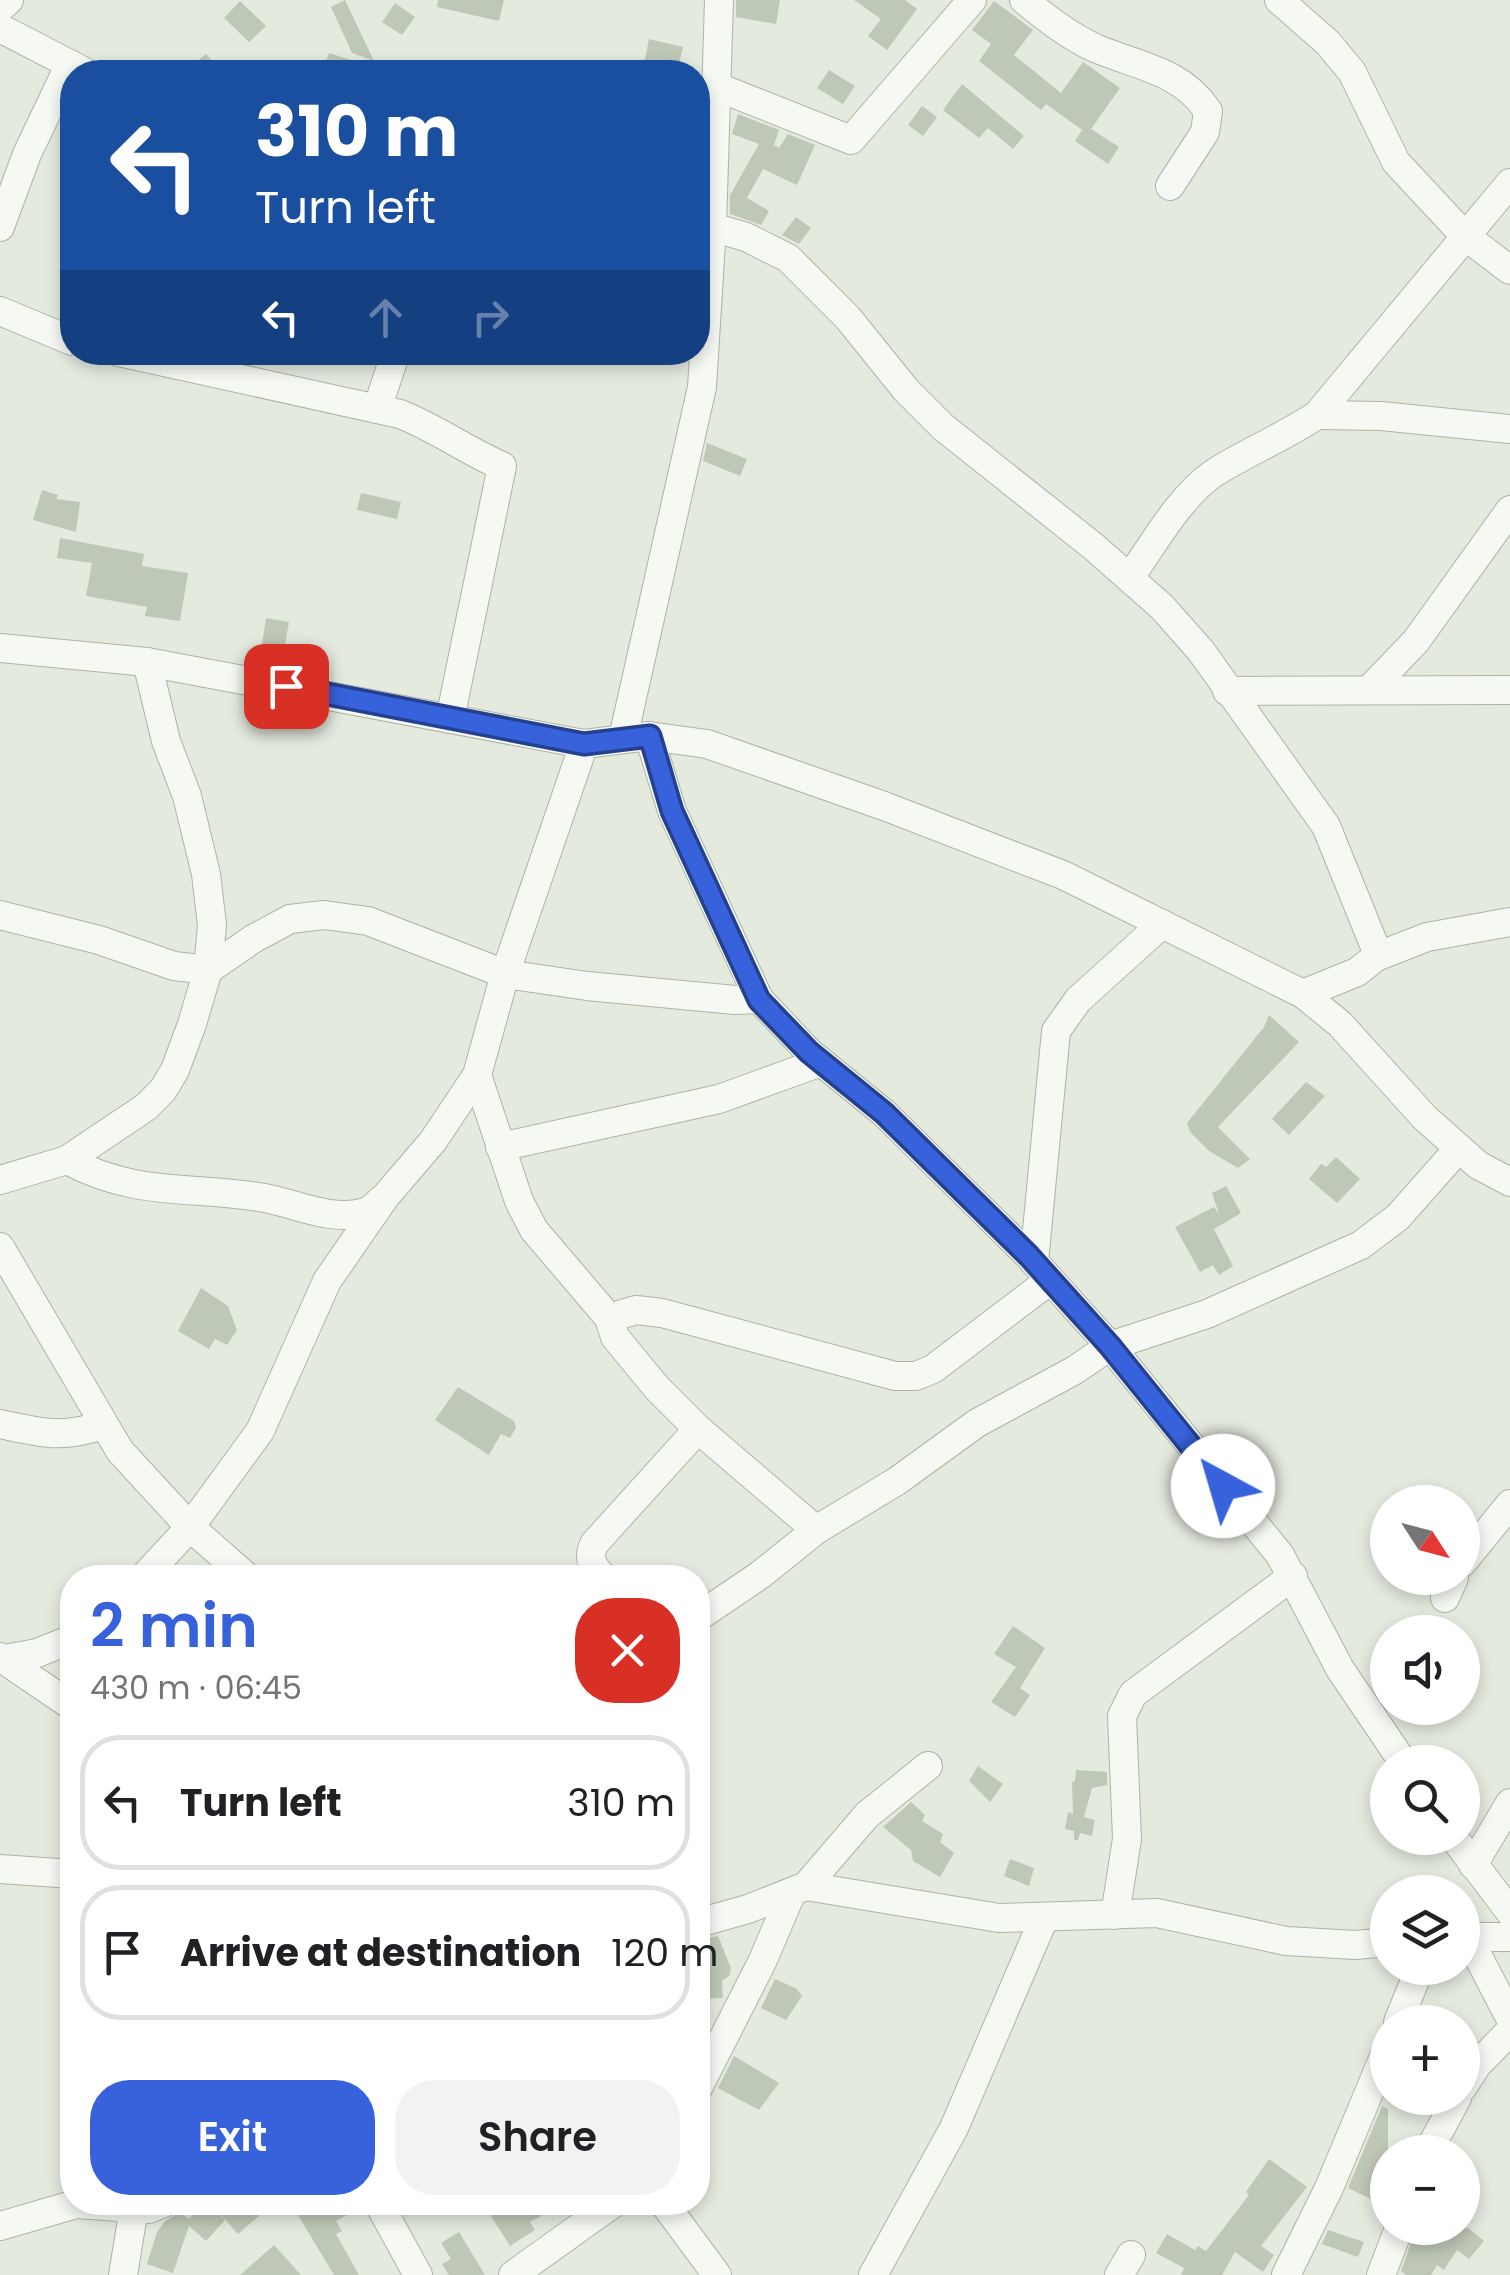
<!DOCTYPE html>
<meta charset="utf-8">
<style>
body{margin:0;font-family:Poppins,sans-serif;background:#f2f2f2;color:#202124;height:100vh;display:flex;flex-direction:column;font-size:38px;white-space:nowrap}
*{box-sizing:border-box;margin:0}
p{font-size:32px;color:#757577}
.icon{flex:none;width:55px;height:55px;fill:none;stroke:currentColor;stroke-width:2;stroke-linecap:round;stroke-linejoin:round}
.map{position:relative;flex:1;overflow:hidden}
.sheet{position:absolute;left:60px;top:1565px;width:650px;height:650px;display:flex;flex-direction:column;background:#fff;border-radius:40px;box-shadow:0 5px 15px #0003}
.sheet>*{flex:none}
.guide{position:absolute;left:60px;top:60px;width:650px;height:305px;border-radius:40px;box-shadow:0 5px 15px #0003;background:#1a4fa0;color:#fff;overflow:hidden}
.needle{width:65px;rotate:126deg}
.controls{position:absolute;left:1370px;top:1485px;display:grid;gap:20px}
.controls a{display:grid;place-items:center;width:110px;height:110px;border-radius:50%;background:#fff;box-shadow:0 5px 15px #0003;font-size:50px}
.pin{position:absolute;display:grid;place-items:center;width:85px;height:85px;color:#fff;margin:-42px;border-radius:20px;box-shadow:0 5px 15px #0006}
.me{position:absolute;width:110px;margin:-55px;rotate:321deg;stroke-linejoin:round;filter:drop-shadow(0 0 8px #0008)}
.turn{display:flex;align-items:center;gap:35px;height:210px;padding:0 30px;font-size:45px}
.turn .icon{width:130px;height:130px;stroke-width:2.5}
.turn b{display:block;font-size:70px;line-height:85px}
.lanes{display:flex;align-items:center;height:95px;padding:0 30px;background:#0003;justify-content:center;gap:50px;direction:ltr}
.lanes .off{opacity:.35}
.round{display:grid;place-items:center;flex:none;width:105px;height:105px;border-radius:40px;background:#f2f2f2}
.summary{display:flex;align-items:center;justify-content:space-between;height:170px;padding:0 30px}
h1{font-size:60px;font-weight:600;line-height:75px;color:#3862dc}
.action{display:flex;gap:20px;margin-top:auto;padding:20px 30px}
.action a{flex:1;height:115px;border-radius:40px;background:#3862dc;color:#fff;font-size:40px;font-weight:600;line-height:115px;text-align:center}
.action a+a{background:#f2f2f2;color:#202124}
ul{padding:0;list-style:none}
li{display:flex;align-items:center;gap:30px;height:135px;margin:0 20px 15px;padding:0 10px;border:5px solid #e0e0e0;border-radius:40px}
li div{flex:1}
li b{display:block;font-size:38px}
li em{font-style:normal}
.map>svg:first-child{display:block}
</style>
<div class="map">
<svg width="1510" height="2275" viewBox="0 0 1510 2275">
<rect width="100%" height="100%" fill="#e5eadf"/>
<g fill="#bec8b6">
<polygon points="345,0 374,61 352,53 331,7"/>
<polygon points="438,0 504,0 499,21 437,7"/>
<polygon points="736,0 780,0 776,24 736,17"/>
<polygon points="854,0 905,0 917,9 887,50 868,36 881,19"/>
<polygon points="240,1 266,26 249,42 224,18"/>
<polygon points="994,1 1033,30 1014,55 1061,93 1083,62 1120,88 1091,129 1119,147 1108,164 1075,141 1082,130 1046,104 1041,110 979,61 991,44 972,30"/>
<polygon points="395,3 415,17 402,35 382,22"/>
<polygon points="649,39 683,47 677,72 643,69"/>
<polygon points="329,53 380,69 380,72 322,72"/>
<polygon points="206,54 221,72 183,72"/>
<polygon points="829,70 855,86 843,104 817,88"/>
<polygon points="962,84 1024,136 1013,149 988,128 979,138 943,110"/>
<polygon points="922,106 937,117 923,136 908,125"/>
<polygon points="738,114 779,130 774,145 779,148 788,134 815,145 797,185 763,169 747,198 769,211 761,225 730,214 730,195 759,144 732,134"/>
<polygon points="796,217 811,228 799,244 782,235"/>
<polygon points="246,352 264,352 261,365 244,362"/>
<polygon points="707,443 747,459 740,476 703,461"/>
<polygon points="42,490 58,495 56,499 80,502 76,532 33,520"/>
<polygon points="361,493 401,502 397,519 357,510"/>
<polygon points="60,538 144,554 142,566 188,573 180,621 145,616 147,607 86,596 92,563 57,558"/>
<polygon points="266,618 289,622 282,662 260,658"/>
<polygon points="1269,1015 1299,1042 1218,1127 1250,1159 1238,1168 1209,1151 1190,1132 1187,1123 1264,1027"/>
<polygon points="1306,1082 1325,1096 1289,1135 1272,1119"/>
<polygon points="1336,1157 1360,1179 1337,1203 1309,1179 1321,1164 1326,1167"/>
<polygon points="1226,1186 1241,1213 1214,1229 1233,1266 1219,1275 1213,1265 1200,1272 1175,1227 1214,1207 1219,1214 1212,1193"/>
<polygon points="201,1288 228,1306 237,1330 227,1345 215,1339 209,1349 178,1331"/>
<polygon points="458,1387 514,1421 516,1428 510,1438 501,1434 489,1455 435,1420"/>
<polygon points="1013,1626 1045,1648 1020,1688 1030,1695 1015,1717 991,1702 1016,1667 994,1654"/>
<polygon points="978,1766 1003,1784 990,1802 969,1781"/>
<polygon points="1076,1770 1107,1772 1107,1785 1092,1788 1084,1817 1095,1820 1092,1836 1080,1833 1078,1840 1074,1840 1074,1831 1065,1829 1068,1812 1073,1814 1072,1782 1075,1781"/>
<polygon points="911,1802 925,1815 922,1821 943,1834 940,1842 954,1853 940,1877 913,1861 911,1850 883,1827"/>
<polygon points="1010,1859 1034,1868 1029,1886 1004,1876"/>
<polygon points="718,1936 731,1968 730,1975 722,1981 723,1998 698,1999 698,1940"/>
<polygon points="775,1979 797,1989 802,1996 786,2020 761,2008"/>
<polygon points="734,2056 779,2083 759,2110 718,2088"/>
<polygon points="1382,2106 1388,2109 1388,2207 1348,2188"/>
<polygon points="1269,2159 1307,2187 1261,2246 1274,2255 1263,2272 1235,2252 1222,2275 1181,2275 1184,2268 1156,2253 1167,2234 1195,2250 1198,2246 1206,2251 1249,2195 1246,2192"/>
<polygon points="205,2202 225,2220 206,2241 189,2226 173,2273 147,2264 157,2232 165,2221 180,2212 189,2219"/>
<polygon points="233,2202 247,2202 259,2216 238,2234 220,2214"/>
<polygon points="310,2202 361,2202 362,2207 336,2221 342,2231 336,2234 359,2275 334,2275 296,2212"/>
<polygon points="489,2202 567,2202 530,2222 535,2230 510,2246 489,2213 493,2210"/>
<polygon points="1416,2228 1468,2228 1484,2241 1469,2259 1457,2250 1444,2270 1437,2265 1431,2275 1406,2275 1401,2271"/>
<polygon points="1328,2230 1364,2242 1358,2257 1322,2244"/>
<polygon points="459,2232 485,2275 449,2275 442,2264 451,2259 441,2243"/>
<polygon points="274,2245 301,2275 240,2275"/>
</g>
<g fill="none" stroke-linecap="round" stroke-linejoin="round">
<defs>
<g id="minor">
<path d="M1024 0C1046 18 1069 36 1095 48 1137 66 1181 70 1208 111L1205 132 1170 186"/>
<polyline points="1279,0 1328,43 1352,72 1396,162 1464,235 1510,270"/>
<polyline points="0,8 9,0"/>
<polyline points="0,28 83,71"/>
<polyline points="715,86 851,140 972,0"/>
<polyline points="698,223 746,237 788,258 848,318 906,390 943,427 1094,547 1162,607 1201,651 1326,826 1375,947 1376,957"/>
<polyline points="0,227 27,154 70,64"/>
<polyline points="0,311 72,341"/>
<path d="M119 352 400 414C436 428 467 451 502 466L450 719"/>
<polyline points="377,409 396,352"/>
<polyline points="1317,415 1381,416 1510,429"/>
<path d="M1130 577C1154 544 1179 497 1214 473 1247 452 1284 437 1317 415L1510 183"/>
<polyline points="0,648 147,662 584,744 649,736 707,744 884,806 1063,875 1303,994 1340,1024 1425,1118 1478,1165 1510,1182"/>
<polyline points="1369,690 1416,641 1510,510"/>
<polyline points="1227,691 1510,690"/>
<polyline points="649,736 672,811 759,999 809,1052 884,1113 1029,1256 1110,1346 1280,1555 1340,1669 1403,1762"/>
<polyline points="623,738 702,387 712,227 719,0"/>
<polyline points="0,915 99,940 174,966 208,970 253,939 290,919 324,915 368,921 505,974 587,986 735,1000 759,999"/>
<polyline points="1303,994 1357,972 1376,957 1427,937 1510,922"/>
<polyline points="477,1075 519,1201 534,1230 609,1318 615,1337 657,1388 698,1429 816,1530"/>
<polyline points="500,1147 719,1099 821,1062"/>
<path d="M67 1160C138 1198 191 1185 265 1198 296 1204 333 1222 365 1212 372 1210 378 1202 384 1198"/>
<polyline points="0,1180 67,1160 146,1107 163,1090 175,1070 192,1024 208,970 212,925 206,874 187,796 166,741 147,662"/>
<polyline points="0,1247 120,1451 190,1527 248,1578"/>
<polyline points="1034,1262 1056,1031 1078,1000 1162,924"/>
<polyline points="609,1318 636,1310 662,1313 895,1376 916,1376 933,1369 1050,1280"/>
<path d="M0 1424C43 1433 61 1439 103 1425"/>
<polyline points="1462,1563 1510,1504"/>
<polyline points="143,1578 190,1527 260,1431 327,1281 385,1197 433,1141 477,1075 505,974 584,744"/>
<path d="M604 1578C593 1567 587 1559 594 1544L698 1429"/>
<polyline points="1445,1598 1454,1578"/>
<polyline points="698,1617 760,1575 816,1530 897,1481 977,1423 1075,1370 1110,1346 1207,1314 1361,1245 1398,1217 1459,1148"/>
<polyline points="0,1657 72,1706"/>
<polyline points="5,1659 37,1653 72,1639"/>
<polyline points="1454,1838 1510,1912"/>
<polyline points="1473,1865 1510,1803"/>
<polyline points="0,1869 72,1874"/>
<polyline points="806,1886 999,1918 1157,1913 1286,1941 1355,1945 1388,1942"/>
<polyline points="1115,1915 1127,1839 1122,1716 1133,1694 1293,1576"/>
<polyline points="698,1923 748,1909 806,1886 867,1815 928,1766"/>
<polyline points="1462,1937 1510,1937"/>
<polyline points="1468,1937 1510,2018"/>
<polyline points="1398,2022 1420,1968"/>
<polyline points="698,2088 763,1960 791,1894"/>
<polyline points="1462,2088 1477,2065 1510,2031"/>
<polyline points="1428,2152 1457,2098"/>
<polyline points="378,2202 418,2275"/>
<polyline points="663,2202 717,2275"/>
<polyline points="0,2226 76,2204 149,2209 166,2202"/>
<polyline points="123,2275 134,2208"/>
<polyline points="513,2275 615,2202"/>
<polyline points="873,2275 954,2128 1044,1918"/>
<polyline points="1119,2275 1131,2255"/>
<polyline points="1286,2275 1329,2188 1388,2047"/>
<polyline points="1381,2275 1399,2228"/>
</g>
</defs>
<use href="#minor" stroke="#acb5a4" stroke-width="30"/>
<polyline stroke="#bfc5ba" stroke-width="4" stroke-dasharray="8 8" stroke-linecap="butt" points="72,1983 68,2057 72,2074"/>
<use href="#minor" stroke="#f5f8f3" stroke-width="28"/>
</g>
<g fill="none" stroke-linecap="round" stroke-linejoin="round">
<defs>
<polyline id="route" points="286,686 584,744 650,736 672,811 759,1000 809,1052 884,1113 1029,1256 1110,1346 1223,1486"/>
</defs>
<use href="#route" stroke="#24408f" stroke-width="25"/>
<use href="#route" stroke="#3862dc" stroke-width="18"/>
</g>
</svg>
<div class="controls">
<a><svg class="needle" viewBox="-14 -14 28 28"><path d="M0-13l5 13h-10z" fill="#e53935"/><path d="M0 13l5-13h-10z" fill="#757577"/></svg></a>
<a><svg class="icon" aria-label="sound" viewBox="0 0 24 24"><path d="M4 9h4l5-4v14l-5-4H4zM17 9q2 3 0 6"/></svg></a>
<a><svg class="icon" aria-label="search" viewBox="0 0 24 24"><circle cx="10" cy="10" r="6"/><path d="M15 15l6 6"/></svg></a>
<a><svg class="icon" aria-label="layers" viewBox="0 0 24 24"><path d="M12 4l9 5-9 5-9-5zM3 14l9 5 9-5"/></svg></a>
<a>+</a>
<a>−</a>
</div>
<div class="pin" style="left:286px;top:686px;background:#d93025"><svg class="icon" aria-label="arrive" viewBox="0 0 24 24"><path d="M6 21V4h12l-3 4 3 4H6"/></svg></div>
<svg class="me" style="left:1223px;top:1486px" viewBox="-20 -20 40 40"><circle r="19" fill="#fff"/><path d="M0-13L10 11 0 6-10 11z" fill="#3862dc"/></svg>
<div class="guide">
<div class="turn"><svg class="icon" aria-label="left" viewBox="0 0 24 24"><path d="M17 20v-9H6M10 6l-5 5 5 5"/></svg><div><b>310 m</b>Turn left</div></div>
<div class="lanes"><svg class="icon" aria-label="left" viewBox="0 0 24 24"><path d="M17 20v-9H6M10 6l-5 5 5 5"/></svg><svg class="icon off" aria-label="ahead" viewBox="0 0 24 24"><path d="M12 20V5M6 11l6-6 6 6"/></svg><svg class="icon off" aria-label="right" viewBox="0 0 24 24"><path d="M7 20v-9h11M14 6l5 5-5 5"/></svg></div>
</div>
<section class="sheet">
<div class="summary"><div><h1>2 min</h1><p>430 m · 06:45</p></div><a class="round" style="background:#d93025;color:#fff"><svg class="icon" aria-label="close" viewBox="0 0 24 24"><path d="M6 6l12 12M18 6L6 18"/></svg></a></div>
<ul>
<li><svg class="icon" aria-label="left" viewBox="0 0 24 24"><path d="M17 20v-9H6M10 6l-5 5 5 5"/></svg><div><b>Turn left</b></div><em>310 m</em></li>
<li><svg class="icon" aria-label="arrive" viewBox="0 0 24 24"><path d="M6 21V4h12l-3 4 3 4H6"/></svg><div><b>Arrive at destination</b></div><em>120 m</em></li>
</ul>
<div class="action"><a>Exit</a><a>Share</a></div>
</section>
</div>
